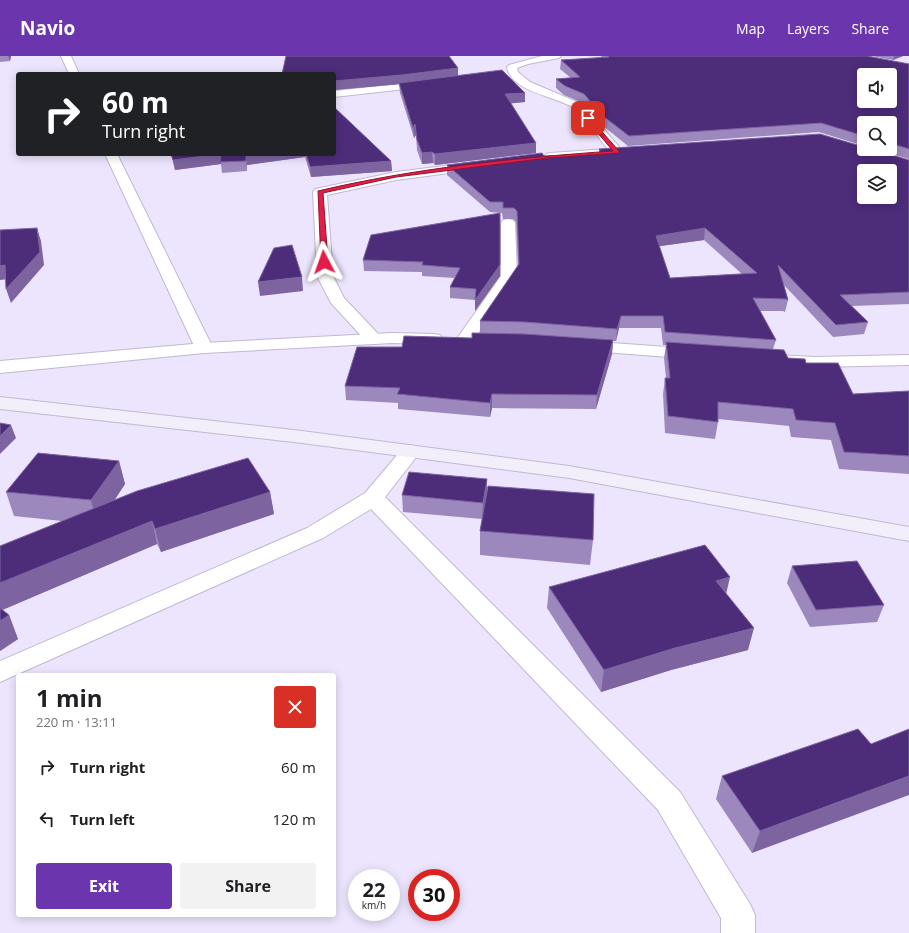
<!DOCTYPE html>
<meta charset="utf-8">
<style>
body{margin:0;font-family:"Open Sans",sans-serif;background:#f2f2f2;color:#202124;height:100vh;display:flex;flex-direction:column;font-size:15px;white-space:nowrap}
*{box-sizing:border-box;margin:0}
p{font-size:13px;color:#757577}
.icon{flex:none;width:22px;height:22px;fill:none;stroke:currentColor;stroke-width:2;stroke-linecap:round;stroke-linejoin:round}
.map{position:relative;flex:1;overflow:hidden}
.drawer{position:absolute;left:16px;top:617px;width:320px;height:244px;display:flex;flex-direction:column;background:#fff;border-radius:4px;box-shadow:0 2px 10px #0003}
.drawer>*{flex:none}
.banner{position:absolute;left:16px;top:16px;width:320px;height:84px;border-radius:4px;box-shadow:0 2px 10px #0003;background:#202124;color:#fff;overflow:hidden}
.fabs{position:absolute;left:857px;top:12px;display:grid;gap:8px}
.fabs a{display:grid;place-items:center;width:40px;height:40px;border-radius:4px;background:#fff;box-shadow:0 2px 10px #0003;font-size:20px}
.speed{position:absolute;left:348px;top:813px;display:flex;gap:8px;font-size:20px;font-weight:700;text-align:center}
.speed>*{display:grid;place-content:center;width:52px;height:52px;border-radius:50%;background:#fff;box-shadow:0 2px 10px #0003;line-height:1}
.speed small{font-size:10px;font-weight:400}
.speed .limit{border:6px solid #d22;background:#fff;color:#111}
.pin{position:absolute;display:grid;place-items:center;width:34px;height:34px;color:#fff;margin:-17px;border-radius:8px;box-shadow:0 2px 6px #0006}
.me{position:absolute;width:44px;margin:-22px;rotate:356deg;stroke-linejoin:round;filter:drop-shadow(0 0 3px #0008)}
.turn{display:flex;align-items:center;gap:14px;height:84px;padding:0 20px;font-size:18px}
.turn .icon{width:52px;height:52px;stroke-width:2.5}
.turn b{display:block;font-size:28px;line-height:34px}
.round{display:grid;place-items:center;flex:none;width:42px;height:42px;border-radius:4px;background:#f2f2f2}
.summary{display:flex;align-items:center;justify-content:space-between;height:68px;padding:0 20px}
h1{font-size:24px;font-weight:700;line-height:30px}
.action{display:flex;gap:8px;margin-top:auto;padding:8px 20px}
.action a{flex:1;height:46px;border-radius:4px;background:#6b36ad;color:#fff;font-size:16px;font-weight:700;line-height:46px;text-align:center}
.action a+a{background:#f2f2f2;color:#202124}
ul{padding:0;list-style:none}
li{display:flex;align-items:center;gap:12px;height:52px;padding:0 20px}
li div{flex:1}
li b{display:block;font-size:15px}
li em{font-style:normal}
header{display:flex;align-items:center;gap:24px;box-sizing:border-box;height:56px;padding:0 20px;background:#6b36ad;color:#fff}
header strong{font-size:19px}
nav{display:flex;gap:22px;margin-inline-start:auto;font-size:14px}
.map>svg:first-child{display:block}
</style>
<header>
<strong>Navio</strong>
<nav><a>Map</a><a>Layers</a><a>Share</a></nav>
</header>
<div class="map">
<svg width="909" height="877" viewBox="0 0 909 877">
<rect width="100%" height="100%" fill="#ece5fd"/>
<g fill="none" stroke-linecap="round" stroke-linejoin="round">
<defs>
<g id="minor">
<polygon points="61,0 71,0 79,18 69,18"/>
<path d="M542 0H561L559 2 528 8 517 12 518 16 530 26 582 48 620 92H633L635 95 633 98 550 105 546 104 544 101 546 98 550 97 608 93C600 84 582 58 574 52 556 40 511 36 507 11L509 9Z"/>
<polygon points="428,25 433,28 432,30 334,41 334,35"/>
<polygon points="105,98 117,98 213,292 210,296 204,297 198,296 195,292"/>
<polygon points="476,106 480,107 482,110 480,113 396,124 327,139 333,220 344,242 383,283 380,287 374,288 368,287 331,247 317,220 313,136 315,133 320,132 396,116"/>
<polygon points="508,163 513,164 515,167 517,220 471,288 465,289 459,288 456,284 501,220 501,167 503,164"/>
<polygon points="411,389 418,391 421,395 385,441 680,736 750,848 755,859 755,877 721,877 721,862 658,754 371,453 323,482 0,626 0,605 307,472 365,437 404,391"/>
</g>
<g id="tertiary">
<polygon points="392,277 434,278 440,279 443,283 440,287 434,288 392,287 204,297 0,317 0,305 204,287"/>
<polygon points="584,285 695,293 701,294 704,298 701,302 695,303 578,294 575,290 578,286"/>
<polygon points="775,299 815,301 909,299 909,309 815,311 769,308 766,304 769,300"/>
</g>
<polygon id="secondary" points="0,341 302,375 569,410 909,471 909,485 569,422 302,387 0,353"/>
</defs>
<use href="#minor" stroke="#c0b9d0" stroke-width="2"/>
<use href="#tertiary" stroke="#c0b9d0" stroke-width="2"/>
<use href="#secondary" stroke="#c0b9d0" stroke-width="2"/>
<use href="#minor" fill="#fff" fill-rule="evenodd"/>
<use href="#tertiary" fill="#fff" fill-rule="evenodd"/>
<use href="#secondary" fill="#f2eefa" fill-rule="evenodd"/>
</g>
<g fill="#9c88bc" fill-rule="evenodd">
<polygon points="0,0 11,0 10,5 0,6"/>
<polygon points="601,0 867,0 909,8 909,103 874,93 890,93 890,67 864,67 864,90 819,76 628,90 602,69 583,47 564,39 556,32 556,23 571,22 560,13 561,4 602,2"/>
<polygon points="872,0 903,0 893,4"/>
<polygon points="334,18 458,20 525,37 525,46 511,47 536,97 435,109 433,107 422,108 417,94 416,79 414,82 400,37 399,28 334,34"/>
<path d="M599 93 909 104V248L852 250 868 266 864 278 833 281 784 229 788 244 785 256 783 255H759L776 284 773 293 788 302 806 307 853 338 909 335V418L839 413 831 384 791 381 789 370 718 363V366L715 383 665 377 663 338 665 322H666L664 302 666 289H663L661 272H619L616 285H613L612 298 596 353 492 352 490 361 398 353V347L346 344 345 330 402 291 472 282 480 277V265L518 210 516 166 513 163H503L502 157 490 156 447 119V109L544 100 599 98ZM704 184 742 218 670 222 659 190Z"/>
<polygon points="171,98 334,98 391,105 392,115 311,121 305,101 247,109 247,115 222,117 221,108 175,114"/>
<polygon points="371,179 500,220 475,255 475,244 450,242 450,231 455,222 422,220 422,216 364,215 363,204"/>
<polygon points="119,405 125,428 114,445 270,436 274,458 161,496 157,488 2,554 9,559 18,583 0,595 0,490 62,465 14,460 6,436"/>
<polygon points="487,423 487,437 593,484 590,509 480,499 480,475 482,463 403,456 402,439"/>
<polygon points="792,510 884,549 877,566 810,571 787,527"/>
<polygon points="549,531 726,537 748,594 671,614 601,636 547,552"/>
<polygon points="871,688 752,797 716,743 722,720"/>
</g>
<g fill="#7d64a1">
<polygon points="8,0 11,0 10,5"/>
<polygon points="894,0 903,0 893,4"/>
<polygon points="458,12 458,20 402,28 334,34 334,25"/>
<polygon points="525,37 525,46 505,48 505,38"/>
<polygon points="415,68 416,79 414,82 413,72"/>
<polygon points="536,87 536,97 435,109 435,98"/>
<polygon points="432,96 433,107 422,108 422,97"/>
<polygon points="221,98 221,108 175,114 173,104"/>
<polygon points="254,98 305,98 305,101 247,109 247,115 246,99"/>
<polygon points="391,105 392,115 311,121 310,111"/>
<polygon points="37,172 41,185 44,209 11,247 6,233"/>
<polygon points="705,172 704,184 654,191 656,180"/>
<polygon points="5,209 9,223 0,224 0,210"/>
<polygon points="500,209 500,220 475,255 475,244"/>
<polygon points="302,221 303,235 260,240 258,226"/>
<polygon points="621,260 619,272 616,285 617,273"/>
<polygon points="613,284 612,298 596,353 597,339"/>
<polygon points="492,338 492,352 490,361 490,347"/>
<polygon points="11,369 16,382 0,398 0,380"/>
<polygon points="119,405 125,428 98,469 91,444"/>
<polygon points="487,423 487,440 482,463 483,447"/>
<polygon points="270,436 274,458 161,496 155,473"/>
<polygon points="152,465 157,488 0,555 0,527"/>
<polygon points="730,521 725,543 716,525"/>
<polygon points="9,559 18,583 0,595 0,565"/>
<polygon points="754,572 748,594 671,614 601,636 604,614 675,592"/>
<polygon points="909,720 909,739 752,797 760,775"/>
</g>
<g fill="#4d2c7a" stroke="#7d64a1" fill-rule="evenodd">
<polygon points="286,0 449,0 458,12 402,19 334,25 334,18 282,18"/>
<path d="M608 0H867L909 8V93L890 87V67H864V80L821 67 629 80 603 60 584 38 565 30 556 23 580 21 561 4 609 1ZM864 19H890V45H864Z"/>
<polygon points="502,14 525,37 505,38 536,87 435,98 432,96 422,97 417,84 415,68 413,72 399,27"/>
<polygon points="334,51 391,105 310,111 306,98 334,98"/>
<path d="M820 78 864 91V93H872L909 104V236L840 239 868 266 836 269 778 209 788 244 786 243 753 242 776 284 665 276 663 260H621L617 273 525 266 480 265 519 208 517 155 514 152H503V146H490L447 109 542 97 544 100 601 98 599 93ZM864 115H890V141H864ZM705 172 757 217 670 222 656 180Z"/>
<polygon points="171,98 254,98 246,99 246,105 220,106 221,98 173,104"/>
<polygon points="500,157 500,209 475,244 476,233 450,231 460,212 422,209 423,206 363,204 371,179"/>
<polygon points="37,172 40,196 6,233 5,209 0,210 0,174"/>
<polygon points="292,189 302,221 258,226 274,192"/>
<polygon points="472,277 525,278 613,284 597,339 492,338 490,347 397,338 400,332 345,330 357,291 402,291 404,280 472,282"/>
<polygon points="666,286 784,294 788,302 805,303 806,307 838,307 853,338 909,335 909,400 844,396 835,367 796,364 793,353 718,346 718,366 668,360 665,322 670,322"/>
<polygon points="0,367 11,369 0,380"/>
<polygon points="38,397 119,405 91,444 6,436"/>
<polygon points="248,402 270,436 155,473 152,465 0,527 0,490 137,435"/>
<polygon points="409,416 487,423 483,447 402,439"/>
<polygon points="488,430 594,438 593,484 480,475"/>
<polygon points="705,489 730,521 716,525 754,572 675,592 604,614 549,531"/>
<polygon points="857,505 884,549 816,554 792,510"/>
<polygon points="0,552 9,559 0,565"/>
<polygon points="858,673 871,688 909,673 909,720 760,775 722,720"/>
</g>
<path fill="#e11d48" stroke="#92132f" d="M588 60 619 95V97L548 102 396 121 323 137 328 206 324 208 321 206 318 135C415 112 514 102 613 95L586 63Z"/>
</svg>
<div class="fabs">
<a><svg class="icon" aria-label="sound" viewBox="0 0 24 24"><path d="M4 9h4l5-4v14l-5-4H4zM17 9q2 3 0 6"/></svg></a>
<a><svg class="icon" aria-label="search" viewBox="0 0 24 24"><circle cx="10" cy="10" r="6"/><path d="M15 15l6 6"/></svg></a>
<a><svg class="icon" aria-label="layers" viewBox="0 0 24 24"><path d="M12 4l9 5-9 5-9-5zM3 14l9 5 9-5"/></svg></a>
</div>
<div class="speed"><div>22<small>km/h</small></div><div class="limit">30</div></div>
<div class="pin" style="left:588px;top:62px;background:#d93025"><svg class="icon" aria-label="arrive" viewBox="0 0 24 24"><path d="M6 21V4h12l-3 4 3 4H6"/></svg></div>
<svg class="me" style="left:324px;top:206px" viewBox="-20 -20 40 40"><path d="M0-17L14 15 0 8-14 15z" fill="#e11d48" stroke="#fff" stroke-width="4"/></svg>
<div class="banner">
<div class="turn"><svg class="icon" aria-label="right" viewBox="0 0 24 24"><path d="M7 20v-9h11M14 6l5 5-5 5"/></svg><div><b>60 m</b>Turn right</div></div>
</div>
<section class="drawer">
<div class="summary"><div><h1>1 min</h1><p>220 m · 13:11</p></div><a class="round" style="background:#d93025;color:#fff"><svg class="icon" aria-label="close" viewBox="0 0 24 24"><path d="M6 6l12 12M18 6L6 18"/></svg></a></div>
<ul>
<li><svg class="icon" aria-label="right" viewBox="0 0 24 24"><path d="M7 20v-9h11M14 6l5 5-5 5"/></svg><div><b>Turn right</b></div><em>60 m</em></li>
<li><svg class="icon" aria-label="left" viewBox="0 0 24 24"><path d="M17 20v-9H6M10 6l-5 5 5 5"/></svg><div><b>Turn left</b></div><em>120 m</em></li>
</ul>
<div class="action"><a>Exit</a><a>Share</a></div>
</section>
</div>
